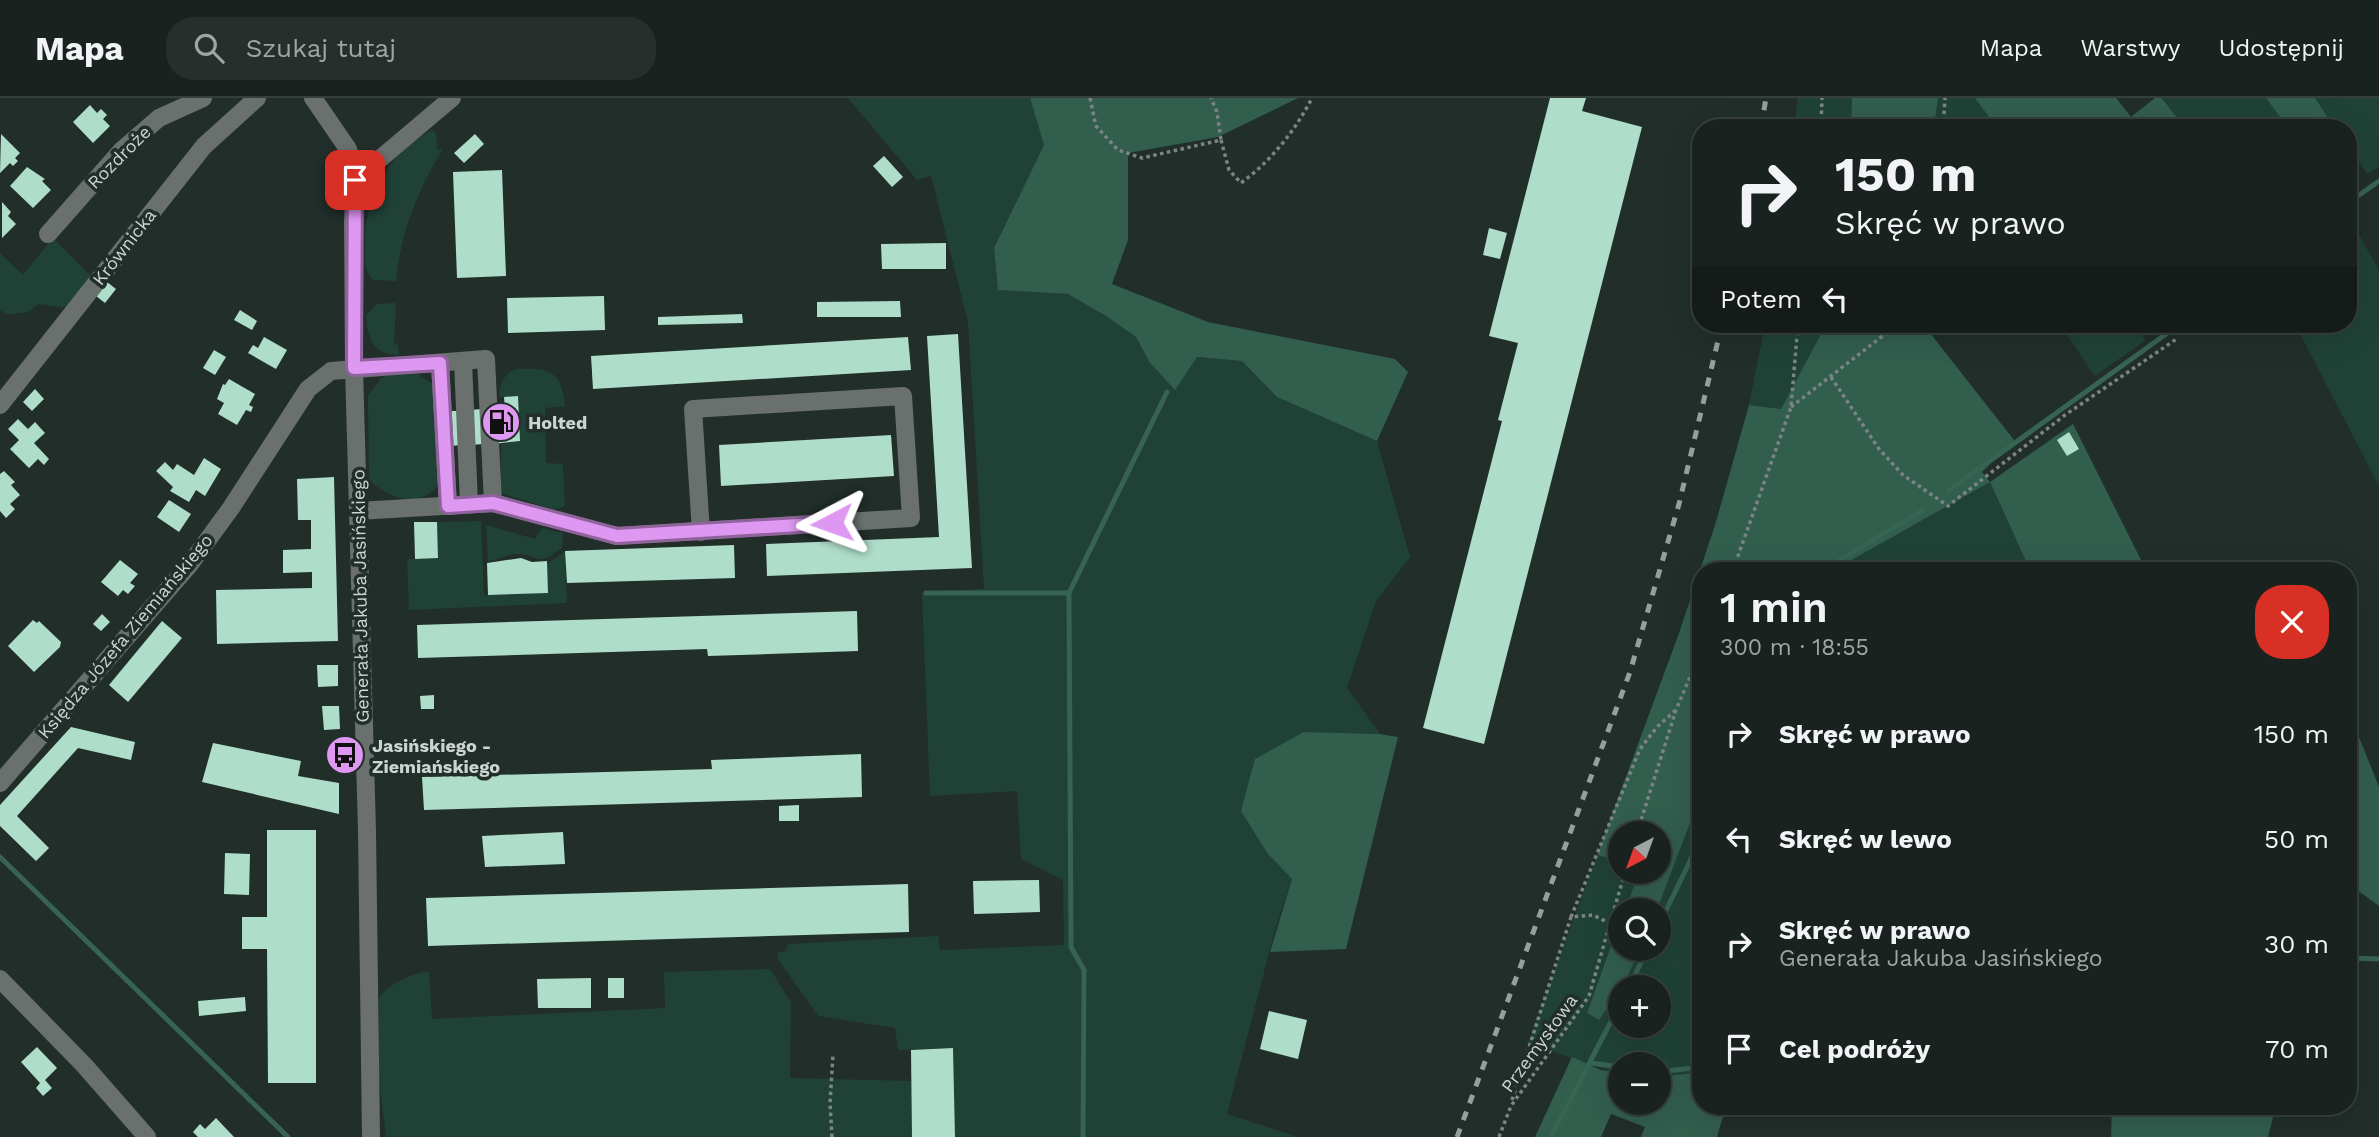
<!DOCTYPE html>
<html lang="pl">
<meta charset="utf-8">
<style>
body{margin:0;font-family:"Work Sans",sans-serif;background:#262f2c;color:#f1f3f6;height:100vh;display:flex;flex-direction:column;font-size:26px;white-space:nowrap}
*{box-sizing:border-box;margin:0}
p{font-size:23px;color:#9fa4a4}
.icon{flex:none;width:38px;height:38px;fill:none;stroke:currentColor;stroke-width:2;stroke-linecap:round;stroke-linejoin:round}
.map{position:relative;flex:1;overflow:hidden}
.sheet{position:absolute;left:1692px;top:464px;width:665px;height:553px;display:flex;flex-direction:column;background:#19221f;border-radius:28px;box-shadow:0 7px 28px #0002,0 0 0 2px #373f3d}
.sheet>*{flex:none}
.top-card{position:absolute;left:1692px;top:21px;width:665px;height:214px;border-radius:28px;box-shadow:0 7px 28px #0002,0 0 0 2px #373f3d;background:#19221f;color:#f1f3f6;overflow:hidden}
.needle{width:46px;rotate:221deg}
.controls{position:absolute;left:1608px;top:723px;display:grid;gap:14px}
.controls a{display:grid;place-items:center;width:63px;height:63px;border-radius:50%;background:#19221f;box-shadow:0 7px 28px #0002,0 0 0 2px #373f3d;font-size:35px}
.pin{position:absolute;display:grid;place-items:center;width:60px;height:60px;color:#fff;margin:-30px;border-radius:14px;box-shadow:0 4px 10px #0006}
.me{position:absolute;width:77px;margin:-38px;rotate:266deg;stroke-linejoin:round;filter:drop-shadow(0 0 5px #0008)}
.turn{display:flex;align-items:center;gap:24px;height:147px;padding:0 28px;font-size:32px}
.turn .icon{width:91px;height:91px;stroke-width:2.5}
.turn b{display:block;font-size:49px;line-height:60px}
.then{display:flex;align-items:center;height:66px;padding:0 28px;background:#0003;gap:14px;font-size:26px}
.round{display:grid;place-items:center;flex:none;width:74px;height:74px;border-radius:28px;background:#262f2c}
.head{display:flex;align-items:center;justify-content:space-between;height:119px;padding:0 28px}
h1{font-size:42px;font-weight:600;line-height:52px}
ul{padding:0;list-style:none}
li{display:flex;align-items:center;gap:21px;height:105px;padding:0 28px}
li div{flex:1}
li b{display:block;font-size:26px}
li em{font-style:normal}
header{display:flex;align-items:center;gap:42px;box-sizing:border-box;height:98px;padding:0 35px;background:#19221f;border-bottom:2px solid #373f3d}
header strong{font-size:33px}
nav{display:flex;gap:38px;margin-inline-start:auto;font-size:24px}
.search{width:490px;height:63px;background:#262f2c;display:flex;align-items:center;gap:18px;box-sizing:border-box;padding:0 24px;border-radius:28px;color:#9fa4a4;font-size:26px}
.map>svg:first-child{display:block}
</style>
<header>
<strong>Mapa</strong>
<div class="search"><svg class="icon" aria-label="search" viewBox="0 0 24 24"><circle cx="10" cy="10" r="6"/><path d="M15 15l6 6"/></svg>Szukaj tutaj</div>
<nav><a>Mapa</a><a>Warstwy</a><a>Udostępnij</a></nav>
</header>
<div class="map">
<svg width="2379" height="1039" viewBox="0 0 2379 1039">
<rect width="100%" height="100%" fill="#212e29"/>
<g fill="#204236">
<polygon points="848,0 1030,0 1044,47 994,150 998,192 1068,196 1106,218 1136,239 1150,265 1174,291 1197,259 1243,263 1277,299 1377,343 1410,459 1376,503 1347,590 1380,636 1304,634 1268,756 1292,781 1275,832 1227,1016 1298,1039 955,1039 953,950 898,952 895,930 818,918 778,861 778,854 786,853 788,846 938,838 940,852 1064,847 1063,782 1021,761 1017,693 930,698 922,494 984,491 968,224 931,78 917,82"/>
<polygon points="1798,0 1852,0 1851,30 1794,30"/>
<polygon points="1938,0 1975,0 1997,30 1934,30"/>
<polygon points="2163,0 2266,0 2288,30 2185,30"/>
<polygon points="2315,0 2379,0 2379,69 2367,76 2349,49 2348,30 2335,30"/>
<path d="M432 32 436 35 437 52 443 50C417 94 401 133 396 183L373 182C363 172 365 160 365 147 364 100 388 54 432 32Z"/>
<polygon points="2349,119 2379,172 2379,388 2295,226 2348,226"/>
<polygon points="53,140 92,179 67,210 39,206 27,214 7,217 0,212 0,155 23,177"/>
<path d="M396 205 394 246 398 247 399 257C373 258 367 238 366 217L377 206Z"/>
<polygon points="1765,226 1833,226 1822,234 1781,312 1749,307"/>
<polygon points="2059,226 2134,226 2146,242 2095,278"/>
<path d="M515 271C549 270 561 271 565 308L545 310 546 365 563 366 565 408 554 412 501 395V346H506L518 299H499C499 286 504 277 515 271Z"/>
<path d="M399 273 416 275 433 286 440 385C420 413 390 401 369 382L368 298 381 280Z"/>
<polygon points="1990,384 2030,472 1834,472"/>
<polygon points="481,423 484,497 548,495 547,466 565,453 567,505 409,512 407,461 438,460 437,424"/>
<path d="M486 427 535 441 542 430 563 435 562 450C534 471 540 455 515 456 506 457 498 462 488 463Z"/>
<path d="M1701 696V974L1659 979V966H1620V974C1590 970 1558 954 1528 945L1597 757 1620 763V774H1639L1625 812H1620V823L1587 915 1599 922 1620 892V928H1659V889H1623L1640 851 1659 850 1657 812Z"/>
<path d="M770 871 791 904 790 980 912 983V1039H386L379 981V900C388 886 413 875 429 873L432 921 665 910 664 874Z"/>
</g>
<g fill="#325e4e">
<polygon points="1030,0 1298,0 1218,39 1128,55 1128,142 1112,186 1208,224 1395,261 1408,274 1377,343 1277,299 1242,263 1197,259 1175,292 1150,265 1136,239 1106,218 1068,196 998,192 994,150 1044,47"/>
<polygon points="1852,0 1938,0 1934,30 1851,30"/>
<polygon points="1975,0 2116,0 2131,19 2155,0 2162,0 2185,30 1997,30"/>
<polygon points="2266,0 2315,0 2335,30 2288,30"/>
<polygon points="1833,226 1923,226 2014,342 1982,374 1990,384 2073,326 2146,472 2030,472 1990,384 1834,472 1701,472 1701,696 1657,812 1625,812 1639,774 1659,774 1659,735 1620,735 1620,763 1597,757 1678,538 1716,424 1749,307 1781,311 1822,234"/>
<polygon points="2349,614 2379,689 2379,808 2349,786"/>
<polygon points="1304,634 1380,636 1398,639 1346,851 1270,854 1292,781 1268,756 1241,713 1255,661"/>
<polygon points="1620,823 1620,850 1640,851 1624,887 1599,922 1587,915"/>
<polygon points="1572,959 1601,972 1620,974 1620,1004 1659,1004 1659,979 1701,974 1701,1008 1726,1008 1717,1039 1641,1039 1645,1029 1611,1016 1601,1039 1535,1039"/>
<polygon points="2112,1008 2276,1008 2268,1039 2111,1039"/>
</g>
<g fill="none" stroke-linecap="round" stroke-linejoin="round">
<g stroke="#376353" stroke-width="5">
<polyline points="2348,105 2379,83"/>
<polyline points="1948,393 2180,226"/>
<polyline points="1823,472 1923,412"/>
<polyline points="926,495 1069,495"/>
<polyline points="0,759 288,1039"/>
<polyline points="1659,827 1690,763 1701,735"/>
<polyline points="2348,860 2379,861"/>
<polyline points="1629,889 1648,850"/>
<polyline points="1591,965 1620,969"/>
<polyline points="1659,974 1701,969"/>
<polyline points="1083,1039 1084,872 1071,849 1069,495 1167,294"/>
<polyline points="1551,1039 1620,906"/>
</g>
</g>
<g fill="#aeddca">
<polygon points="1550,0 1586,0 1582,13 1642,29 1484,646 1423,630 1502,323 1498,322 1518,245 1489,238"/>
<polygon points="90,7 97,15 101,11 107,17 103,21 110,28 93,45 73,24"/>
<polygon points="1,36 20,55 15,60 18,63 13,68 10,65 0,75"/>
<polygon points="475,36 484,46 464,65 454,55"/>
<polygon points="884,58 903,79 892,89 873,68"/>
<polygon points="27,69 45,81 42,83 51,92 33,110 10,88"/>
<polygon points="502,72 506,178 457,180 453,74"/>
<polygon points="2,104 11,114 8,118 16,126 2,140"/>
<polygon points="1489,130 1507,135 1500,161 1483,157"/>
<polygon points="946,145 946,171 882,171 881,146"/>
<polygon points="107,184 116,191 105,205 96,198"/>
<polygon points="604,198 605,232 508,235 507,200"/>
<polygon points="900,203 901,219 817,219 817,204"/>
<polygon points="240,212 257,223 252,232 234,222"/>
<polygon points="742,216 743,225 658,227 658,219"/>
<polygon points="958,236 972,470 767,478 766,446 939,439 927,238"/>
<polygon points="264,239 287,252 276,271 248,255 253,247 258,250"/>
<polygon points="908,239 911,272 593,291 591,258"/>
<polygon points="214,252 226,259 215,277 203,270"/>
<polygon points="229,281 255,296 249,307 253,309 251,314 246,312 237,327 218,316 224,305 217,301 223,286 225,287"/>
<polygon points="35,291 44,301 32,313 23,304"/>
<polygon points="518,298 520,343 493,346 491,311 505,311 504,299"/>
<polygon points="482,311 484,346 470,347 469,312"/>
<polygon points="448,313 461,313 463,347 449,348"/>
<polygon points="18,321 28,331 35,324 45,335 34,345 49,361 44,367 38,361 29,370 10,351 19,342 8,331"/>
<polygon points="2069,334 2079,351 2067,358 2057,342"/>
<polygon points="891,337 894,378 721,388 719,347"/>
<polygon points="204,360 221,371 205,398 196,392 189,404 170,393 173,389 156,373 165,364 173,372 177,366 194,377"/>
<polygon points="4,373 15,384 11,387 20,397 10,406 15,411 6,420 0,413 0,376"/>
<polygon points="334,379 338,543 217,546 216,492 312,490 312,474 283,475 283,452 311,451 311,422 298,422 297,381"/>
<polygon points="169,402 191,416 179,434 157,419"/>
<polygon points="414,424 437,424 438,460 415,461"/>
<polygon points="734,447 735,480 567,485 565,453"/>
<polygon points="521,460 532,464 547,463 548,495 488,497 487,465"/>
<polygon points="120,462 138,476 130,485 135,488 128,496 123,492 118,498 101,484"/>
<polygon points="857,513 858,553 708,558 707,551 418,560 417,527"/>
<polygon points="102,516 110,524 101,533 93,526"/>
<polygon points="33,522 37,525 39,523 61,544 60,549 34,574 8,548"/>
<polygon points="162,523 182,540 128,604 109,587"/>
<polygon points="317,567 338,567 338,588 318,589"/>
<polygon points="434,597 434,611 421,611 420,598"/>
<polygon points="322,608 339,608 340,631 324,632"/>
<polygon points="71,629 135,644 131,662 78,650 17,718 49,750 36,763 0,728 0,707"/>
<polygon points="213,645 301,663 298,678 339,685 339,716 202,684"/>
<polygon points="861,656 862,699 424,712 422,679 712,671 711,662"/>
<polygon points="799,707 799,723 779,723 779,708"/>
<polygon points="267,732 316,732 316,985 268,985 267,851 242,851 242,819 267,819"/>
<polygon points="563,734 565,766 485,769 482,738"/>
<polygon points="225,755 250,756 249,797 224,796"/>
<polygon points="1039,782 1040,814 974,816 973,783"/>
<polygon points="908,786 909,834 428,848 426,800"/>
<polygon points="591,880 591,910 538,910 537,881"/>
<rect x="608" y="880" width="16" height="20"/>
<polygon points="245,899 246,913 199,918 198,903"/>
<polygon points="1269,913 1307,922 1298,961 1260,951"/>
<polygon points="37,949 57,970 45,982 52,990 43,998 36,990 40,985 21,964"/>
<polygon points="953,950 955,1039 912,1039 911,952"/>
<polygon points="216,1020 234,1039 198,1039 193,1034 200,1026 205,1031"/>
</g>
<g fill="none" stroke-linecap="round" stroke-linejoin="round">
<g stroke="#7b8581" stroke-width="3.5" stroke-dasharray="3.5 3.5" stroke-linecap="butt">
<polyline points="1090,0 1096,28 1118,52 1142,60 1221,42 1217,14 1211,0"/>
<polyline points="1821,30 1822,0"/>
<polyline points="1943,30 1945,0"/>
<path d="M1221 42 1229 72 1241 85C1271 63 1295 33 1312 0"/>
<polyline points="1831,279 1879,351 1903,377 1948,408 2065,317 2178,240"/>
<polyline points="1791,309 1898,226"/>
<polyline points="1733,472 1791,309 1798,226"/>
<polyline points="1637,735 1676,612 1701,553"/>
<polyline points="1571,819 1640,651 1658,628 1676,612"/>
<polyline points="1512,1002 1571,819 1593,817 1609,825"/>
<polyline points="832,1039 830,1005 833,957"/>
<polyline points="1499,1039 1511,1008 1589,898 1625,774"/>
</g>
<g stroke="#69706d" stroke-width="18">
<polyline points="313,0 348,51 355,82 353,125 354,270 367,733 371,1039"/>
<polyline points="355,82 452,0"/>
<polyline points="48,136 122,52 159,20 203,0"/>
<polyline points="463,263 469,406"/>
<polyline points="440,265 448,408"/>
<polyline points="0,307 204,48 257,0"/>
<polyline points="358,413 493,405 617,438 911,420 903,298 693,311 701,434"/>
<polyline points="0,685 190,466 231,410 308,291 331,273 486,261 493,405"/>
<polyline points="0,881 84,967 147,1039"/>
</g>
<g stroke="#959f9b" stroke-width="5" stroke-dasharray="9 9" stroke-linecap="butt">
<polyline points="1761,30 1766,0"/>
<polyline points="1457,1039 1630,574 1679,406 1722,226"/>
</g>
</g>
<g fill="none" stroke-linecap="round" stroke-linejoin="round">
<defs>
<polyline id="route" points="355,82 354,270 440,265 448,408 493,405 617,438 832,425"/>
</defs>
<use href="#route" stroke="#90639d" stroke-width="18"/>
<use href="#route" stroke="#de98f2" stroke-width="12"/>
</g>
<defs>
<symbol id="fuel-disc" viewBox="-11 -11 22 22"><circle r="9.5" fill="#de98f2" stroke="#212e29"/><path d="M-5.5-6h7V0h2V4h1.3V-2.5L3-4.5l.8-.8L6-3V5H2.5V1h-1V6h-7ZM-4.2-4.7v3.2H.2V-4.7Z" fill="#111"/></symbol>
<symbol id="bus-disc" viewBox="-11 -11 22 22"><circle r="9.5" fill="#de98f2" stroke="#212e29"/><path d="M-5-6H5V4H4V6H2V4H-2V6H-4V4H-5ZM-3.5-4V0h7V-4ZM-3.5 1.2v1.5H-2V1.2ZM2 1.2v1.5H3.5V1.2Z" fill="#111"/></symbol>
</defs>
<g fill-rule="evenodd">
<use href="#fuel-disc" x="479" y="302" width="44" height="44"/>
<use href="#bus-disc" x="323" y="635" width="44" height="44"/>
</g>
<g text-anchor="middle" dominant-baseline="central" stroke-width="7" stroke-linejoin="round" paint-order="stroke">
<g font-size="18" fill="#ccd4d0" stroke="#212e29">
<text transform="translate(119 59) rotate(-45)">Rozdroże</text>
<text transform="translate(124 149) rotate(-52)">Krównicka</text>
<text transform="translate(360 498) rotate(-91)">Generała Jakuba Jasińskiego</text>
<text transform="translate(125 538) rotate(-50)">Księdza Józefa Ziemiańskiego</text>
<text transform="translate(1539 945) rotate(-54)">Przemysłowa</text>
</g>
<g font-size="18" font-weight="bold" fill="#ccd4d0" stroke="#212e29" text-anchor="start">
<text x="528" y="324">Holted</text>
<text x="372" y="647">Jasińskiego -<tspan x="372" dy="21">Ziemiańskiego</tspan></text>
</g>
</g>
</svg>
<div class="controls">
<a><svg class="needle" viewBox="-14 -14 28 28"><path d="M0-13l5 13h-10z" fill="#e53935"/><path d="M0 13l5-13h-10z" fill="#9fa4a4"/></svg></a>
<a><svg class="icon" aria-label="search" viewBox="0 0 24 24"><circle cx="10" cy="10" r="6"/><path d="M15 15l6 6"/></svg></a>
<a>+</a>
<a>−</a>
</div>
<div class="pin" style="left:355px;top:82px;background:#d93025"><svg class="icon" aria-label="arrive" viewBox="0 0 24 24"><path d="M6 21V4h12l-3 4 3 4H6"/></svg></div>
<svg class="me" style="left:832px;top:425px" viewBox="-20 -20 40 40"><path d="M0-17L14 15 0 8-14 15z" fill="#de98f2" stroke="#fff" stroke-width="4"/></svg>
<div class="top-card">
<div class="turn"><svg class="icon" aria-label="right" viewBox="0 0 24 24"><path d="M7 20v-9h11M14 6l5 5-5 5"/></svg><div><b>150 m</b>Skręć w prawo</div></div>
<div class="then">Potem<svg class="icon" aria-label="left" viewBox="0 0 24 24"><path d="M17 20v-9H6M10 6l-5 5 5 5"/></svg></div>
</div>
<section class="sheet">
<div class="head"><div><h1>1 min</h1><p>300 m · 18:55</p></div><a class="round" style="background:#d93025;color:#fff"><svg class="icon" aria-label="close" viewBox="0 0 24 24"><path d="M6 6l12 12M18 6L6 18"/></svg></a></div>
<ul>
<li><svg class="icon" aria-label="right" viewBox="0 0 24 24"><path d="M7 20v-9h11M14 6l5 5-5 5"/></svg><div><b>Skręć w prawo</b></div><em>150 m</em></li>
<li><svg class="icon" aria-label="left" viewBox="0 0 24 24"><path d="M17 20v-9H6M10 6l-5 5 5 5"/></svg><div><b>Skręć w lewo</b></div><em>50 m</em></li>
<li><svg class="icon" aria-label="right" viewBox="0 0 24 24"><path d="M7 20v-9h11M14 6l5 5-5 5"/></svg><div><b>Skręć w prawo</b><p>Generała Jakuba Jasińskiego</p></div><em>30 m</em></li>
<li><svg class="icon" aria-label="arrive" viewBox="0 0 24 24"><path d="M6 21V4h12l-3 4 3 4H6"/></svg><div><b>Cel podróży</b></div><em>70 m</em></li>
</ul>
</section>
</div>
